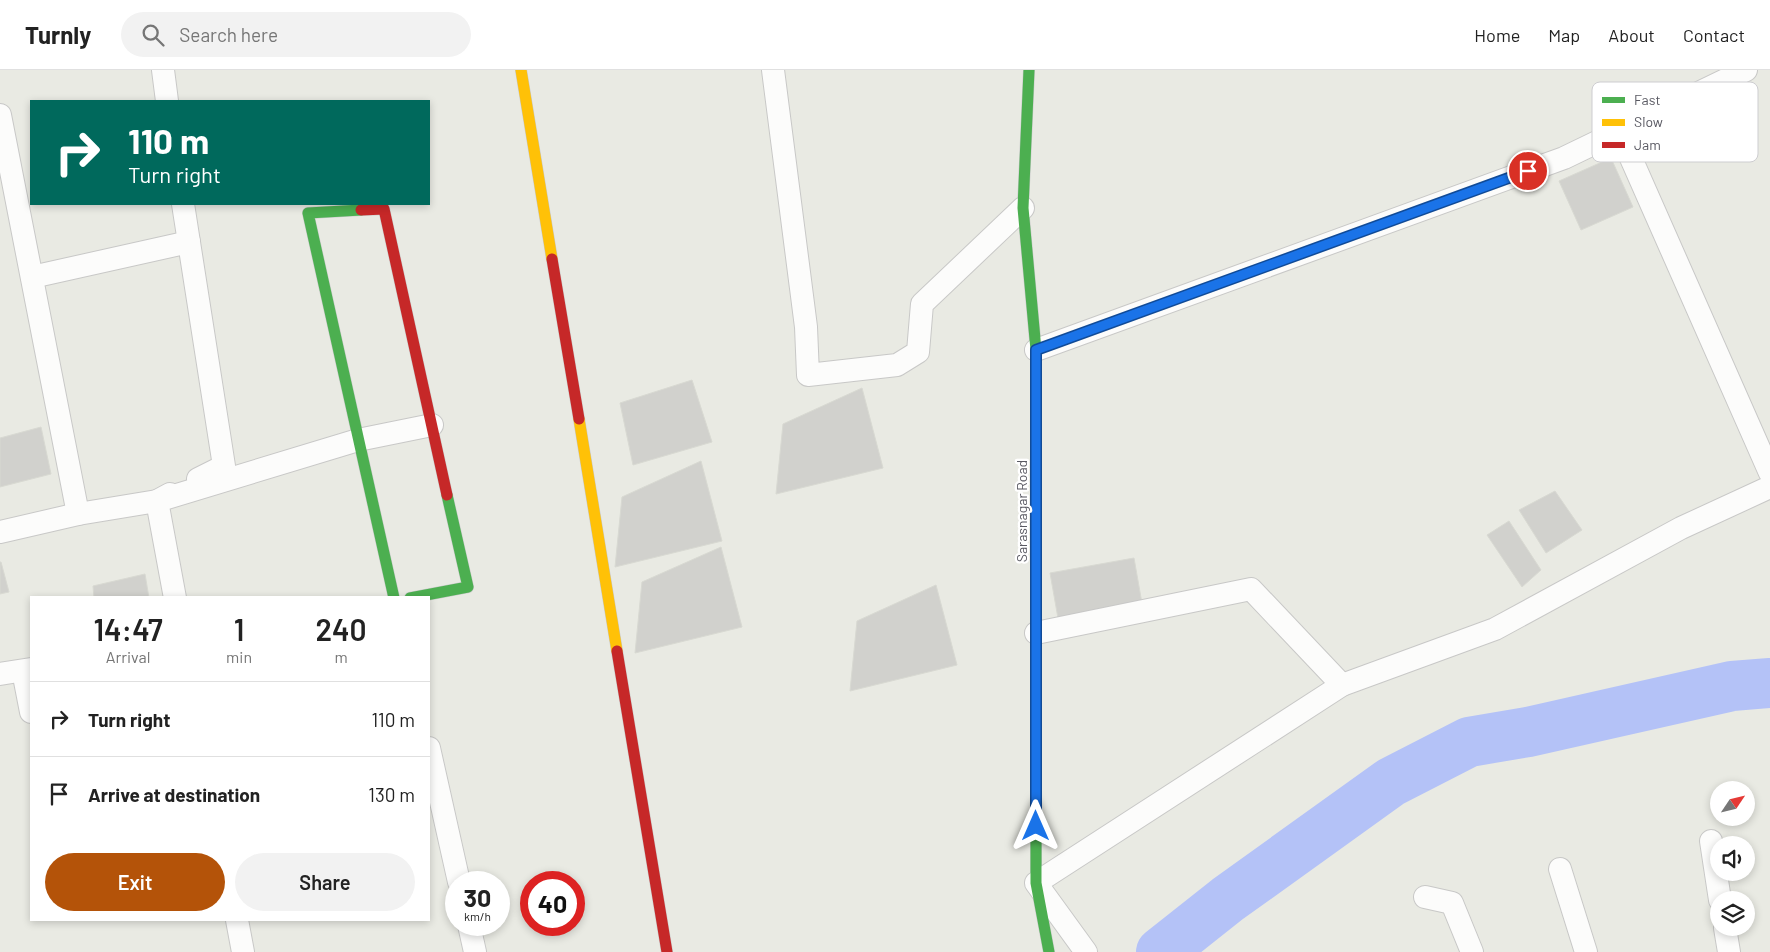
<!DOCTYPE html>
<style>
body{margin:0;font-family:Barlow,sans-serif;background:#f2f2f2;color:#222;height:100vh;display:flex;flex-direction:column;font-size:19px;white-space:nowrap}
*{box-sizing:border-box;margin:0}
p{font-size:16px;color:#767676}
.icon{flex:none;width:28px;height:28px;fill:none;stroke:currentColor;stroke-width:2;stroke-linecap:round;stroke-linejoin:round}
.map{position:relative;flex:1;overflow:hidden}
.sheet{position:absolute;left:30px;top:526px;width:400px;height:325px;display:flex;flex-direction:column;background:#fff;border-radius:0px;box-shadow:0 2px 8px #0003}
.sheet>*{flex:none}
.hud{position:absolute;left:30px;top:30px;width:400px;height:105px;border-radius:0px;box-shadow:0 2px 8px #0003;background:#00695c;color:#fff;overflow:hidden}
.needle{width:32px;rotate:55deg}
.tools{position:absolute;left:1710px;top:711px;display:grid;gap:10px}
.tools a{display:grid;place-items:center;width:45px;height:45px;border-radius:50%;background:#fff;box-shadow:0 2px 8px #0003;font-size:25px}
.speed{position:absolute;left:445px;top:801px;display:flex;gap:10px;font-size:25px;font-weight:700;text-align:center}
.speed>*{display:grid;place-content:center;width:65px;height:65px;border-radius:50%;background:#fff;box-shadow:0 2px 8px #0003;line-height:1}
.speed small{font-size:12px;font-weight:400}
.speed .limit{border:8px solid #d22;background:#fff;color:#111}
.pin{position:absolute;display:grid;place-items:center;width:42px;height:42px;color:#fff;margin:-21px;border:2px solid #fff;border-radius:50%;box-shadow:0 1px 5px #0007}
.me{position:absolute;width:55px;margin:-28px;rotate:0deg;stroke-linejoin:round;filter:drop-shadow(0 0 4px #0008)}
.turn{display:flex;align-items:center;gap:18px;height:105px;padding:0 15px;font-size:22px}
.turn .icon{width:65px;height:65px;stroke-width:2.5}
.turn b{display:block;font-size:35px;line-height:42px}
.eta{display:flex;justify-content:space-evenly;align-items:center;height:85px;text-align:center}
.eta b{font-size:30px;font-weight:600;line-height:35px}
.action{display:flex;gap:10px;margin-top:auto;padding:10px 15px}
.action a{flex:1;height:58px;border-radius:30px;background:#b45309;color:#fff;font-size:20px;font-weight:600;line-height:58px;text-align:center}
.action a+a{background:#f2f2f2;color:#222}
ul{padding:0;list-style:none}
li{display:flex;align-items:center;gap:15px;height:75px;padding:0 15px;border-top:1px solid #e0e0e0}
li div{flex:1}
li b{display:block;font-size:19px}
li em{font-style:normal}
header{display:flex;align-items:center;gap:30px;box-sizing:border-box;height:70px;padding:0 25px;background:#fff;border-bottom:1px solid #e0e0e0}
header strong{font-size:24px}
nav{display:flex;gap:28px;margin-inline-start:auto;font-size:18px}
.search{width:350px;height:45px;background:#f2f2f2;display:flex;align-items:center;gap:12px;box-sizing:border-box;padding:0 18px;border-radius:28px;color:#767676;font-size:19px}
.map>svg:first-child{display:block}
</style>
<header>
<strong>Turnly</strong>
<div class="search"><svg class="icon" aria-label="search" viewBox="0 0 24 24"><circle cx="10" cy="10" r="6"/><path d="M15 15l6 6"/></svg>Search here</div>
<nav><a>Home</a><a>Map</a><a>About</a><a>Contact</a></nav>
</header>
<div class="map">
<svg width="1770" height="882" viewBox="0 0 1770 882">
<rect width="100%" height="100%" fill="#e9eae3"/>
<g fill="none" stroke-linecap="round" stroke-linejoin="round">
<polyline stroke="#b4c2f7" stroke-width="50" points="1161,882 1228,829 1391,712 1469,672 1528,662 1732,616 1770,613"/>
</g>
<g fill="#d1d1cd" stroke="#d8d9d2">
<polygon points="1611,88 1633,137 1581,160 1559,111"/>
<polygon points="692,310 712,372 633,395 620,333"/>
<polygon points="862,318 883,398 776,424 783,354"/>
<polygon points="41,357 51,404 0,417 0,368"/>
<polygon points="701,391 722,471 615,497 622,427"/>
<polygon points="1555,421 1582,460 1546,483 1519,440"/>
<polygon points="1509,451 1541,500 1522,517 1487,465"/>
<polygon points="721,477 742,557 635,583 642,512"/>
<polygon points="1134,488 1143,539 1059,554 1050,503"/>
<polygon points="1,492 9,522 0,524 0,492"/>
<polygon points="145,504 149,528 94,528 93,516"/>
<polygon points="936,515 957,595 850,621 857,551"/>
</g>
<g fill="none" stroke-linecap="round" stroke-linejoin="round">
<defs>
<g id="street">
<polyline points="163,0 167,31"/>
<polyline points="773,0 806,257 808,305 897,295 918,282 922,234 1023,138"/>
<polyline points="0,45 78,444"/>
<polyline points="1619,61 1770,403"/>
<polyline points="183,134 224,396 198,409"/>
<polyline points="32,207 189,172"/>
<polyline points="1036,280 1564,88 1746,0"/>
<polyline points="170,424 157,431 175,528"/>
<polyline points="0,462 78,444 157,431 358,370 432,355"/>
<polyline points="1036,563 1251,519 1342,615 1495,559 1681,458 1770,417"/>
<polyline points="23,601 31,642"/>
<polyline points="0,604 31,599"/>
<polyline points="429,678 459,812"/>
<polyline points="1711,771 1720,830"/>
<polyline points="1560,799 1586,882"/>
<polyline points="1425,827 1452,833 1472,882"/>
<polyline points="237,850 243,882"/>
<polyline points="469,855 475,882"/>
<polyline points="1725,858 1729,882"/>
<polyline points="1086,882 1036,813 1342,615"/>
</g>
<g id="fast">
<polyline points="1029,0 1023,138 1036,280 1036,427"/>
<polyline points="361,140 308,143 394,528"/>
<polyline points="410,528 468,517 447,425"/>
<polyline points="1036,634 1036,813 1049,882"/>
</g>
<g id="slow">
<polyline points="521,0 552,189"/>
<polyline points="579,349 617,581"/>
<polyline points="1036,427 1036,634"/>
</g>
<g id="jam">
<polyline points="361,140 384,139 447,425"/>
<polyline points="552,189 579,349"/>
<polyline points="617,581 667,882"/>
</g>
</defs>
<use href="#street" stroke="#c8c8c7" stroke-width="24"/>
<use href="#fast" stroke="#c8c9c9" stroke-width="12"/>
<use href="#slow" stroke="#c8c9c9" stroke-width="12"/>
<use href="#jam" stroke="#c8c9c9" stroke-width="12"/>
<use href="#street" stroke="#fcfcfb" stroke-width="22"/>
<use href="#fast" stroke="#4caf50" stroke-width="11"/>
<use href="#slow" stroke="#ffc107" stroke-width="11"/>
<use href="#jam" stroke="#c62828" stroke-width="11"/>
</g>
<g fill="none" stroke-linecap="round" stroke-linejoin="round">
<defs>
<polyline id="route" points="1036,756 1036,280 1528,101"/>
</defs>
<use href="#route" stroke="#114b97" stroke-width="12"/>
<use href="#route" stroke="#1a73e8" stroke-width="9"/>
</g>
<g text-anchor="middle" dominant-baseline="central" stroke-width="4.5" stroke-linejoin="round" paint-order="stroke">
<g font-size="14" fill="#595962" stroke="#fff">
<text transform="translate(1021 441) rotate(-90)">Sarasnagar Road</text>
</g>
</g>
<rect x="1592" y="12" width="166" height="80" rx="8" fill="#fff" stroke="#cdcdd0" stroke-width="1"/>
<rect x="1602" y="27" width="23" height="6" fill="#4caf50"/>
<rect x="1602" y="49" width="23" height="7" fill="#ffc107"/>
<rect x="1602" y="72" width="23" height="6" fill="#c62828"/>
<g font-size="14" fill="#595962">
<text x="1634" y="35">Fast</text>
<text x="1634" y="57">Slow</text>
<text x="1634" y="80">Jam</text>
</g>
</svg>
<div class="tools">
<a><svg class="needle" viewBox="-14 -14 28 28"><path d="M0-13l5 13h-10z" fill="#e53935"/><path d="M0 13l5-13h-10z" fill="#767676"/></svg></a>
<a><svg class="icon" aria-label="sound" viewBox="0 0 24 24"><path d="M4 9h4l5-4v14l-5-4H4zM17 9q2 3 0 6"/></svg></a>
<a><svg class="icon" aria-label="layers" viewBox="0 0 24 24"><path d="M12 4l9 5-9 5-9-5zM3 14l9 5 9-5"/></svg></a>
</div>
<div class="speed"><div>30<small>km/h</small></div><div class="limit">40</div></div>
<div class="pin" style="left:1528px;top:101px;background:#d93025"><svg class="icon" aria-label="arrive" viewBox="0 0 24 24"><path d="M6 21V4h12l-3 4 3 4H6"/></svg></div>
<svg class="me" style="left:1036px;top:756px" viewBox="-20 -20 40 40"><path d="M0-17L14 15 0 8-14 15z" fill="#1a73e8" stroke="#fff" stroke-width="4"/></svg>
<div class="hud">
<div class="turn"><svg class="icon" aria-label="right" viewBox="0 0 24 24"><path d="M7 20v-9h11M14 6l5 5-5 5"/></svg><div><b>110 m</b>Turn right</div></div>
</div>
<section class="sheet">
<div class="eta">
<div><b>14:47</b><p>Arrival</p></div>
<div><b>1</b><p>min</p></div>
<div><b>240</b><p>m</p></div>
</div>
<ul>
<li><svg class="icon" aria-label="right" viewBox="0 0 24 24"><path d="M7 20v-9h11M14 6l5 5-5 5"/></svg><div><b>Turn right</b></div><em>110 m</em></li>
<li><svg class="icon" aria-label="arrive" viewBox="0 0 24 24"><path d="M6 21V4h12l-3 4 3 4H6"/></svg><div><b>Arrive at destination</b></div><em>130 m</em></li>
</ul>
<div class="action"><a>Exit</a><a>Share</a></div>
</section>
</div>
